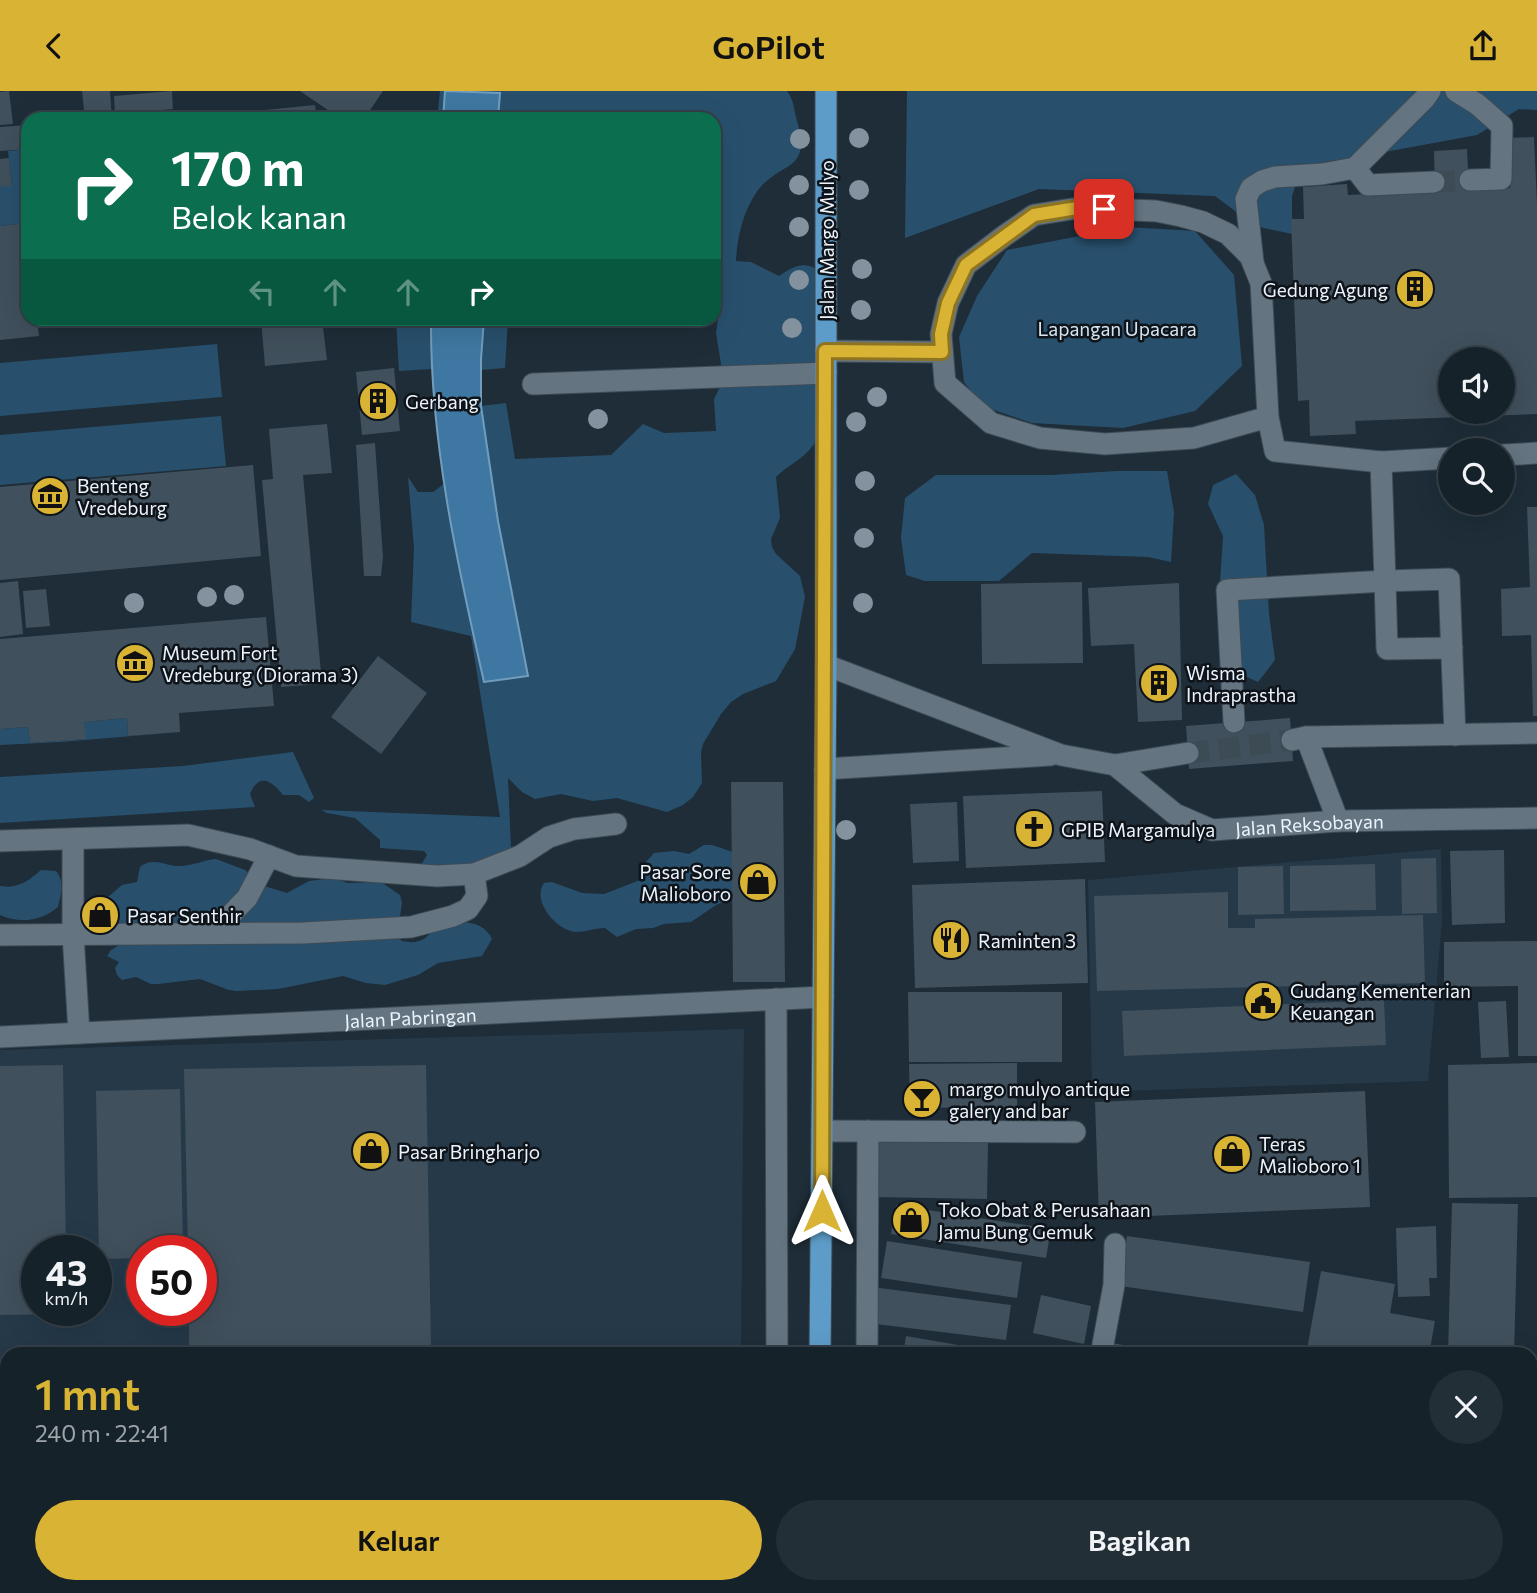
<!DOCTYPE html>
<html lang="id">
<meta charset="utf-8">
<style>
body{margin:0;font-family:Commissioner,sans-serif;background:#232f36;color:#f1f3f6;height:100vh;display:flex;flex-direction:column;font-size:26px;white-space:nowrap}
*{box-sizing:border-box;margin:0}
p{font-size:23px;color:#9ea4a8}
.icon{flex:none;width:38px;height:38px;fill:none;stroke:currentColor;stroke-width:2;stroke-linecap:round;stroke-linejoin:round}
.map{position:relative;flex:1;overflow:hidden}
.panel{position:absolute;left:0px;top:1256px;width:1538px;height:247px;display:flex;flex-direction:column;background:#16222a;border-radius:21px 21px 0 0;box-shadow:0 7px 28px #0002,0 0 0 2px #353f47}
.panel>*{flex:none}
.top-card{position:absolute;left:21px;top:21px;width:700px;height:214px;border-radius:21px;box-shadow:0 7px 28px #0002,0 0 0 2px #353f47;background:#0b6e4f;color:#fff;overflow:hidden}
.tools{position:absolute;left:1438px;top:256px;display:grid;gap:14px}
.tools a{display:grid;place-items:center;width:77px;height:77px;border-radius:50%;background:#16222a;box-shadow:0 7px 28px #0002,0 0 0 2px #353f47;font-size:35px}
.speed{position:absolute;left:21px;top:1144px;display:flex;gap:14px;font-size:35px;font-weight:700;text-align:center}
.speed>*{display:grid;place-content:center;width:91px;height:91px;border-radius:50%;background:#16222a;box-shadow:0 7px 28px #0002,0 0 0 2px #353f47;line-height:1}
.speed small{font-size:18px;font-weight:400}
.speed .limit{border:10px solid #d22;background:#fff;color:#111}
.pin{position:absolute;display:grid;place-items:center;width:60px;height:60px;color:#fff;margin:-30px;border-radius:14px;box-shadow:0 4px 10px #0006}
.me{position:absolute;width:77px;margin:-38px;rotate:0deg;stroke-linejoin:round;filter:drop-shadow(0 0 5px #0008)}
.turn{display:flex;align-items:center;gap:24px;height:147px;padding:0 35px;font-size:32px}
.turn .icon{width:91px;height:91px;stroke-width:2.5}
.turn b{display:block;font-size:49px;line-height:60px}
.lanes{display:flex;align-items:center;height:66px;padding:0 35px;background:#0003;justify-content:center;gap:35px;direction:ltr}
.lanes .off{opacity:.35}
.round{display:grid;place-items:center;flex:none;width:74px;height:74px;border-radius:37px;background:#232f36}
.overview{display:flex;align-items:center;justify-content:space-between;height:119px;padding:0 35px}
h1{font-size:42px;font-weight:600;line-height:52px;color:#d9b334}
.button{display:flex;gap:14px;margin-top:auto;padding:14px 35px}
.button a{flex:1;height:80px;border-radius:42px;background:#d9b334;color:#111;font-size:28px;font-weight:600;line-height:80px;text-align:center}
.button a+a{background:#232f36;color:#f1f3f6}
header{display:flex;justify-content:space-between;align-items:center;height:91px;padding:0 35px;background:#d9b334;color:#111;font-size:32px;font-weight:600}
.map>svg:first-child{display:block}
</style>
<header><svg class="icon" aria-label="back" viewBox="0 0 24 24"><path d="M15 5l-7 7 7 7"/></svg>GoPilot<svg class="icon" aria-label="share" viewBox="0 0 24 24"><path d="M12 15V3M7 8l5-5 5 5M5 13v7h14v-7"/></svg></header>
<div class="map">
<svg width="1537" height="1502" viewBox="0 0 1537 1502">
<rect width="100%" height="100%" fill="#1e2d38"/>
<g fill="#253949" fill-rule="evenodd">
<polygon points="1441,758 1442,830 1428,990 1092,1001 1088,789"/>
<path d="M744 938 741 1263 7 1264V1277H0V959ZM37 1160H96V1220H37ZM142 1160H201V1220H142Z"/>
</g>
<g fill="#28506d">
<path d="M440 0H787C794 9 794 19 797 30 813 83 778 69 756 102 743 121 737 147 736 170L751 171 779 185C796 174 804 169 823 182L818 346C807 368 791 371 776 386L780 427 771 448 772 456 776 463 800 485 805 506 795 558 776 590 743 603 731 611 721 623 703 653 701 661 702 692 693 706 683 714 667 721 617 707 593 710 561 703 535 708 522 701 508 687 511 757 503 761 502 772 420 776 427 764 424 760 380 757V749L355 727 327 722 321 719 500 726 471 545 411 531 414 457 408 386 418 401H433L445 392 455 456 498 430 481 315 506 312 515 368 611 364 643 333 664 342 716 340 714 308 721 294 722 279 716 242 719 220 714 202V28H498L499 2 445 0 443 28H437Z"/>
<path d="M907 0H1537V19L1519 18 1477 44 1347 68 1345 71C1331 67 1314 74 1301 78L1292 105V143L1255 135 1215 105 1039 98 905 147Z"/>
<polygon points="28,58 28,132 0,135 0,96 12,94 8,60"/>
<polygon points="1126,136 1195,140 1234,184 1242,275 1195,320 1123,337 1032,332 982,315 964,291 959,246 977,205 1007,159"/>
<polygon points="396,228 431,228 431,278 399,280"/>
<polygon points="484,228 508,228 505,277 481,279"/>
<polygon points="217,253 222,306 0,325 0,272"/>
<polygon points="221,325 226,375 0,394 0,344"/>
<polygon points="1117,380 1167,380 1174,421 1171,471 1148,466 1032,462 999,490 925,490 906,484 901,447 905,407 936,384 1051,384"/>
<polygon points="1236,383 1255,404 1264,434 1269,523 1275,569 1258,591 1236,581 1218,523 1223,445 1208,413 1213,394"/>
<polygon points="127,627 128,645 180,641 61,651 0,654 0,638 28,636 30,652 85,648 84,631"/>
<path d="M293 661 314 707 309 711 299 704H283C272 690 259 681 250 703L255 716 0 732V686L183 675Z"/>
<path d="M704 754H712L736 762 737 805 716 814 691 831 664 833 653 837 636 838 617 846 605 837C595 837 585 841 576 841 557 840 531 810 544 792L552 791 582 802 604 803 640 789 644 783 646 771 654 762 674 760 689 763Z"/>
<path d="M216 768 245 779 264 795 287 802 309 790 333 787 348 792 381 791 400 804 402 812 397 845 402 850C408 851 413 852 419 850 427 848 430 841 437 837 455 829 482 827 492 848L482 865 438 872 418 884 385 894 366 892 343 885 278 898 236 900 229 899 200 888 158 893H151L136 886 122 889 117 884 115 877 119 871 107 865 111 859 124 851 120 833 111 821 108 806 122 794 137 791 140 776C153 766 163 774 177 775 191 776 202 769 216 768Z"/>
<path d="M41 779 56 780C65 791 61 803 58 816 42 830 19 833 0 824V795C19 798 28 790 41 779Z"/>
</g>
<g fill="#3e78a2" stroke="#729dbd" stroke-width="2">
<polygon points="445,0 500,2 498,28 443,28"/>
<path d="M431 228H484L481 268V315L498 430 528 585 484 591C457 472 430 350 431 228Z"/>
</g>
<g fill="#40505c" fill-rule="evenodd">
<polygon points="9,0 13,33 0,34 0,1"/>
<polygon points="82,0 110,0 112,28 85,28"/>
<polygon points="172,0 173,18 115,23 114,5"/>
<polygon points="300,0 383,0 364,28 341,28"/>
<polygon points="315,14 317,28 256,28 255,20"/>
<polygon points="170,21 171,28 118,28 118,26"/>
<polygon points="28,34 28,58 0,60 0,36"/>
<path d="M1534 46 1537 113V323L1355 330 1356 343 1310 345 1309 309 1298 310 1291 128H1304L1303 96 1347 93 1348 104 1435 100 1434 60 1467 58 1469 99 1510 97 1508 47ZM1451 268H1503V320H1451Z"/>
<polygon points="9,67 12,95 0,96 0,68"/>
<polygon points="28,132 28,228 155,228 155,230 38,237 39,245 0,249 0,135"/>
<polygon points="261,228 322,228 327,269 265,275"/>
<polygon points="394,277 400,340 362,344 356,281"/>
<polygon points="327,333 332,382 303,384 322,593 281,596 262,389 273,388 269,338"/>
<polygon points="375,352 383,466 381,485 364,485 356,354"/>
<polygon points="253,374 261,465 0,489 0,396"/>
<polygon points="1527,416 1537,416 1537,625 1533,625 1531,544 1502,545 1501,498 1530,496"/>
<polygon points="18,490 23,543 0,546 0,492"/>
<polygon points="1082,491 1083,572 982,573 981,493"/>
<polygon points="1179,492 1182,629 1138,631 1134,553 1091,555 1088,497"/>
<polygon points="46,498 50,535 26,537 23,500"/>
<polygon points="266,526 274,615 179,622 180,641 128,645 127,627 84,631 86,648 30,652 28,636 0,638 0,548"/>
<polygon points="378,565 427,602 381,663 331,626"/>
<polygon points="1290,627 1293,670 1189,678 1186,635"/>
<polygon points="731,691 783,691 785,891 733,891"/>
<polygon points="1102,700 1105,771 966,777 963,705"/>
<polygon points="957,711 959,770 913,772 910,713"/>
<polygon points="1504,759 1505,832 1452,834 1450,760"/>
<polygon points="1436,767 1437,822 1402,823 1401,768"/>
<polygon points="1375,773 1376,819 1290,820 1290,775"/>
<polygon points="1283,775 1284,823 1238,824 1238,776"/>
<polygon points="1085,788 1088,892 915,897 912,794"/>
<polygon points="1228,801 1228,837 1255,837 1255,828 1423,824 1425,892 1097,900 1094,805"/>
<polygon points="1537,850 1537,965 1518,965 1518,895 1444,896 1444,851"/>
<polygon points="908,901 1062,901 1062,971 909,971"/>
<polygon points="1384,909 1386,954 1124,965 1122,920"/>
<polygon points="1506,910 1509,966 1481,967 1478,911"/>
<polygon points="1017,972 1017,1016 910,1017 909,973"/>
<polygon points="1537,972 1537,1106 1449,1107 1448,974"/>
<polygon points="63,974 66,1160 37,1160 37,1220 67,1220 67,1223 0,1224 0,975"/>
<polygon points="426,974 431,1256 189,1260 189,1220 201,1220 201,1160 188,1160 184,978"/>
<polygon points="180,998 183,1160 142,1160 142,1167 99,1168 96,1000"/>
<polygon points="1365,1000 1370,1116 1099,1127 1095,1011"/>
<polygon points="874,1049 988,1051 987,1108 873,1106"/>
<polygon points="1452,1112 1518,1113 1514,1264 1448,1264"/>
<polygon points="896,1114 1051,1138 1046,1167 891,1143"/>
<polygon points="1436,1135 1437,1187 1429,1187 1430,1205 1398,1206 1396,1137"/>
<polygon points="1127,1145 1310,1171 1303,1221 1120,1195"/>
<polygon points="887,1150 1022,1171 1017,1207 881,1187"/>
<polygon points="1321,1180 1395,1193 1390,1222 1435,1230 1429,1264 1306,1264"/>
<polygon points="872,1196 1011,1214 1006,1249 868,1232"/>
<polygon points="1041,1204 1091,1215 1084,1253 1033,1242"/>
<polygon points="906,1245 1004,1262 1004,1264 903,1264"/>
<polygon points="1108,1251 1162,1262 1161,1264 1106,1264"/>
<polygon points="1044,1254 1082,1261 1081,1264 1043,1264"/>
<rect x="0" y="1288" width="7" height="26"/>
<rect x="0" y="1316" width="7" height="19"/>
<rect x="1531" y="1321" width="6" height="120"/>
<polygon points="0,1336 7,1337 7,1362 0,1362"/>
<polygon points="0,1364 7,1365 7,1391 0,1391"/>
<polygon points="0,1392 7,1393 7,1415 0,1415"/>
<rect x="0" y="1418" width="7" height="25"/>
<rect x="0" y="1445" width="7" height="30"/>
<polygon points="1531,1475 1537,1476 1537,1502 1505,1502 1505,1496 1531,1496"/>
<rect x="0" y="1477" width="7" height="25"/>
<polygon points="480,1496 532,1496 531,1502 480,1502"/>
<polygon points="536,1496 588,1496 587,1502 536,1502"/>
<polygon points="611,1496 642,1496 643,1502 611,1502"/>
<polygon points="679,1496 744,1496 744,1502 680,1502"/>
<polygon points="1062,1496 1111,1496 1110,1502 1060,1502"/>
<polygon points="1160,1496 1206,1496 1204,1502 1159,1502"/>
<polygon points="1209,1496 1241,1496 1240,1502 1208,1502"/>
<polygon points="1252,1496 1294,1496 1293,1502 1252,1502"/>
<rect x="1297" y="1496" width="49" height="6"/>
<rect x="1348" y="1496" width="74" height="6"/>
<polygon points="1427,1496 1485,1496 1484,1502 1427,1502"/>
</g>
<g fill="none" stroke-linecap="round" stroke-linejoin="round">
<g stroke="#3d4b55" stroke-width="21" stroke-dasharray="21 10" stroke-linecap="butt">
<polyline points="1434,91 1470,89"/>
<polyline points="1188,662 1292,649"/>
</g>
<defs>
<g id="minor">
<polyline points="1456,0 1477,13 1502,35 1501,88 1470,89"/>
<polyline points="1355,77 1368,94 1434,91"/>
<polyline points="1253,171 1246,108 1251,97 1262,90 1275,86 1322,83 1355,77 1425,7 1430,0"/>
<polyline points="826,260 942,261"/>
<polyline points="533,293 826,282"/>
<polyline points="1268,326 1194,347 1105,353 1040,347 991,332 945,292 941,243 948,212 966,174 1004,145 1034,124 1078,117 1156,120 1181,125 1203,131 1228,143 1250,165 1261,192 1268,326 1275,360 1381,371 1451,367"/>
<polyline points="1503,364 1537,362"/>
<polyline points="1452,557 1387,558 1385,490 1449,488 1455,644"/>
<path id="s1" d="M826 574 1061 664 1115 674 1175 723 1212 739 1338 730 1537 727"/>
<polyline points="1234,631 1227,499 1385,490 1381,371"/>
<polyline points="1306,646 1338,730"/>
<polyline points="1292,649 1306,646 1537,642"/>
<polyline points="1115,674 1188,662"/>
<polyline points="825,678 1051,664"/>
<polyline points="73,748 73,843 79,942"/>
<polyline points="0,750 188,744 250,758 296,775 437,785 474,783 520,765 549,746 574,738 616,733"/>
<polyline points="213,842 247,807 269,765"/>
<polyline points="0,844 303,842 411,836 453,825 468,818 477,805 474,783"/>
<polyline points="776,908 777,1264"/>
<path id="s2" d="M0 946 823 906"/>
<polyline points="822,1040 1075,1041"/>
<polyline points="867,1264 868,1040"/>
<polyline points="1101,1264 1114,1194 1115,1153"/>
<polyline points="31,1502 31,1496"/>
<polyline points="776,1502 776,1496"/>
<polyline points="866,1502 866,1496"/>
<polyline points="1058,1502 1059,1496"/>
</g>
<g id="major">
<polyline points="820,1264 826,574 826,0"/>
<polyline points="819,1502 819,1496"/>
</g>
</defs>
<use href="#minor" stroke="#3e4b54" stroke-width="23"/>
<use href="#major" stroke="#3e4b54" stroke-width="23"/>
<use href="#minor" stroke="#647481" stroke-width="21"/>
<use href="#major" stroke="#5d9cc8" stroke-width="21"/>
</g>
<g fill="#83929e">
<circle cx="859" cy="47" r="10"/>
<circle cx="800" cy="48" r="10"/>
<circle cx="799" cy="94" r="10"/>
<circle cx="859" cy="99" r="10"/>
<circle cx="799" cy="136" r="10"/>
<circle cx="862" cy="178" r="10"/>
<circle cx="799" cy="189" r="10"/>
<circle cx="861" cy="219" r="10"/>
<circle cx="792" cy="237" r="10"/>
<circle cx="877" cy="306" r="10"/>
<circle cx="598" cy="328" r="10"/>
<circle cx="856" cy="331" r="10"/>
<circle cx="865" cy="390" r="10"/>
<circle cx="864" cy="447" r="10"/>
<circle cx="234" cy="504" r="10"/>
<circle cx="207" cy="506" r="10"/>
<circle cx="134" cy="512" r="10"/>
<circle cx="863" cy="512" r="10"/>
<circle cx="846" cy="739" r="10"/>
</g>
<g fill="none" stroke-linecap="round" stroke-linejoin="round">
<defs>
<polyline id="route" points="822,1120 825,260 942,261 941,243 948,212 966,174 1034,124 1077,117 1104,118"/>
</defs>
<use href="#route" stroke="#8d7422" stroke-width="18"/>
<use href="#route" stroke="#d9b334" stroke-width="12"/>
</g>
<defs>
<symbol id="building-disc" viewBox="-11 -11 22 22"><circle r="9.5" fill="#d9b334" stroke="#0e1419"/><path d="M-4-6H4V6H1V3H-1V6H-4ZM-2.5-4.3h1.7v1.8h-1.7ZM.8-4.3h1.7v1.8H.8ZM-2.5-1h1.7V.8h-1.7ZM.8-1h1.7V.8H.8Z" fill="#111"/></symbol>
<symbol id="museum-disc" viewBox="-11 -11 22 22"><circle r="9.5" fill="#d9b334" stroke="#0e1419"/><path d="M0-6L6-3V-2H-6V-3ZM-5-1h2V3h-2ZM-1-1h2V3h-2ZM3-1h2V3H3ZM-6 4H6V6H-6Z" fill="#111"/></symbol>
<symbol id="church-disc" viewBox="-11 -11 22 22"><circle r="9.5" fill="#d9b334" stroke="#0e1419"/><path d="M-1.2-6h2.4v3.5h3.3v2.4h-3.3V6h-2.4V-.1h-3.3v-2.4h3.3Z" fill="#111"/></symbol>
<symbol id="shop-disc" viewBox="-11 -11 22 22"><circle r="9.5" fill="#d9b334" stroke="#0e1419"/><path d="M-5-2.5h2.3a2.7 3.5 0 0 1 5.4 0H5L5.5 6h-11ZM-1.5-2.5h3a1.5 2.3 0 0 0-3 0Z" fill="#111"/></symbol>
<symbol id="restaurant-disc" viewBox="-11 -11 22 22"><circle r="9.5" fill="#d9b334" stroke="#0e1419"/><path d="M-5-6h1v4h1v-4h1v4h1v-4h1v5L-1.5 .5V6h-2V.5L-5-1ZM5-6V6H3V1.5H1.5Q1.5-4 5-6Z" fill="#111"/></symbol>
<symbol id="civic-disc" viewBox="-11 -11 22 22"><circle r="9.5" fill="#d9b334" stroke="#0e1419"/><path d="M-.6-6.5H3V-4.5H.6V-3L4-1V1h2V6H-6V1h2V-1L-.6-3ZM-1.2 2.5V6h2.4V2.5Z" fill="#111"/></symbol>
<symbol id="bar-disc" viewBox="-11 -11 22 22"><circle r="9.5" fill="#d9b334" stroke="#0e1419"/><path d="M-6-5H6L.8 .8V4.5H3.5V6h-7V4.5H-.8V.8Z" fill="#111"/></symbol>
</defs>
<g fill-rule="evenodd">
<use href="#building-disc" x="1393" y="176" width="44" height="44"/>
<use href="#building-disc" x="356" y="288" width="44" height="44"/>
<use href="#museum-disc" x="28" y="383" width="44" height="44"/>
<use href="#museum-disc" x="113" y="550" width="44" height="44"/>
<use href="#building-disc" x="1137" y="570" width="44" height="44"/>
<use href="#church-disc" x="1012" y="716" width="44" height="44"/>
<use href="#shop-disc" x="736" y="769" width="44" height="44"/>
<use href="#shop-disc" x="78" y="802" width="44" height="44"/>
<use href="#restaurant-disc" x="929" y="827" width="44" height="44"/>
<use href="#civic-disc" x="1241" y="888" width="44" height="44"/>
<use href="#bar-disc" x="900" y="986" width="44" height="44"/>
<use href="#shop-disc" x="349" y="1038" width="44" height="44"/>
<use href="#shop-disc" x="1210" y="1041" width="44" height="44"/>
<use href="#shop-disc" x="889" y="1107" width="44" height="44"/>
</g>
<g text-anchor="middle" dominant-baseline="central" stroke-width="5" stroke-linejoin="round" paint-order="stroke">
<g font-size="19" fill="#ebf4fc" stroke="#0e1419">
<text transform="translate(826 149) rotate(-90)">Jalan Margo Mulyo</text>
<text stroke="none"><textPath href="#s1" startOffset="522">Jalan Reksobayan</textPath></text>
<text stroke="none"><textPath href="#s2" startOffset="411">Jalan Pabringan</textPath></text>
</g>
<g font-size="19" fill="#ebf4fc" stroke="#0e1419" text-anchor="start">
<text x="1388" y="198" text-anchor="end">Gedung Agung</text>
<text x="405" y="310">Gerbang</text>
<text x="77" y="394">Benteng<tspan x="77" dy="22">Vredeburg</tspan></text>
<text x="162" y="561">Museum Fort<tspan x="162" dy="22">Vredeburg (Diorama 3)</tspan></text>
<text x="1186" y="581">Wisma<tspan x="1186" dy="22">Indraprastha</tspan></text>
<text x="1061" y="738">GPIB Margamulya</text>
<text x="731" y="780" text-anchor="end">Pasar Sore<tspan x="731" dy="22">Malioboro</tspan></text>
<text x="127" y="824">Pasar Senthir</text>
<text x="978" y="849">Raminten 3</text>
<text x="1290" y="899">Gudang Kementerian<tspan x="1290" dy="22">Keuangan</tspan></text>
<text x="949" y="997">margo mulyo antique<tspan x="949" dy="22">galery and bar</tspan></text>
<text x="1259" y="1052">Teras<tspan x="1259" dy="22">Malioboro 1</tspan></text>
<text x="398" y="1060">Pasar Bringharjo</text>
<text x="938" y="1118">Toko Obat &amp; Perusahaan<tspan x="938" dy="22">Jamu Bung Gemuk</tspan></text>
</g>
<g font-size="19" fill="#d5e4f1" stroke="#0e1419">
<text x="1117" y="237">Lapangan Upacara</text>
</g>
</g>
</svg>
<div class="tools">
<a><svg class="icon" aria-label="sound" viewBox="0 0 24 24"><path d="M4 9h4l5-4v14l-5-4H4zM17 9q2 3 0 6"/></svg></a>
<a><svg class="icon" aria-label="search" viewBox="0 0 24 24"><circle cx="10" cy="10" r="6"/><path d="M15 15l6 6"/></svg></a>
</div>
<div class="speed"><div>43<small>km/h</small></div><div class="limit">50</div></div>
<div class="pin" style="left:1104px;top:118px;background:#d93025"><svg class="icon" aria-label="arrive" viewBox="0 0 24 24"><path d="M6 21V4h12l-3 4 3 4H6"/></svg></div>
<svg class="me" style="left:822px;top:1120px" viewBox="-20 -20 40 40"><path d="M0-17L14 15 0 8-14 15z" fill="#d9b334" stroke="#fff" stroke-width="4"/></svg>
<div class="top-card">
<div class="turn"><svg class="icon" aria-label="right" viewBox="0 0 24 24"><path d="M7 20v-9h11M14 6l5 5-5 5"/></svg><div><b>170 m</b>Belok kanan</div></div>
<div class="lanes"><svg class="icon off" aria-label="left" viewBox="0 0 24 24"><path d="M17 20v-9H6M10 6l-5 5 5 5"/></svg><svg class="icon off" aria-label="ahead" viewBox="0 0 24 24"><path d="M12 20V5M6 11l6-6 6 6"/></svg><svg class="icon off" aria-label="ahead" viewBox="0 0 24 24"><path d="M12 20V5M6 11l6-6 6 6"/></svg><svg class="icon" aria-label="right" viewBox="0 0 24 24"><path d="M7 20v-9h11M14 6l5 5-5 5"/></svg></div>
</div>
<section class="panel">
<div class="overview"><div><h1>1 mnt</h1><p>240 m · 22:41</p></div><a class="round"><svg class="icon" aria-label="close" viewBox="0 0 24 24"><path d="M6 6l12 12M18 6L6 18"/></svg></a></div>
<div class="button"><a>Keluar</a><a>Bagikan</a></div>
</section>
</div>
